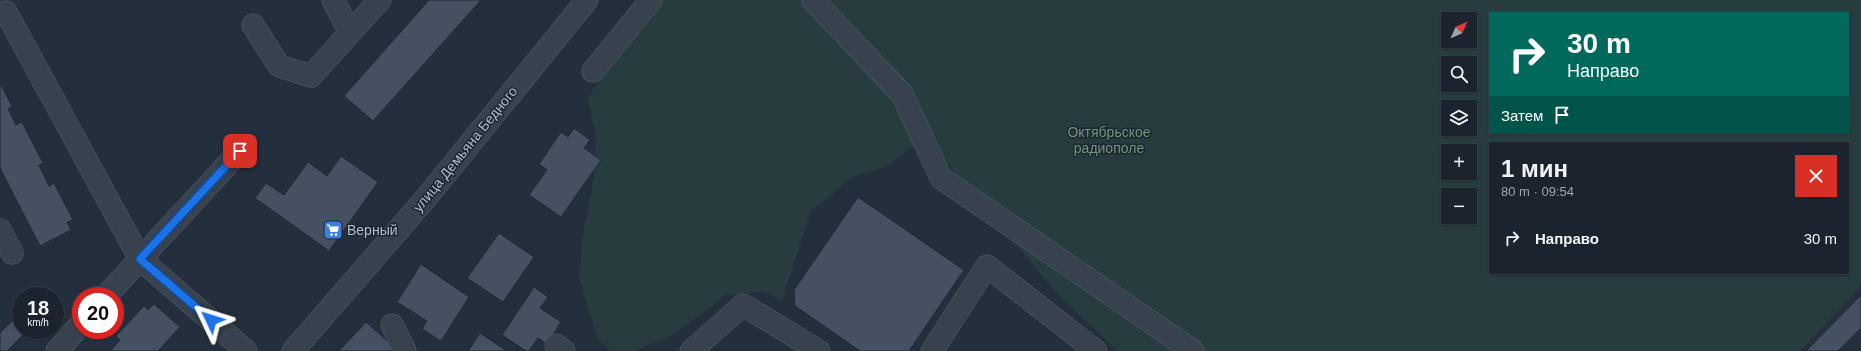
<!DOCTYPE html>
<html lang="ru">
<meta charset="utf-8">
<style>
body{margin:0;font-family:Arial,sans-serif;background:#282f3a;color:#f1f3f6;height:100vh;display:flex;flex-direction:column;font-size:15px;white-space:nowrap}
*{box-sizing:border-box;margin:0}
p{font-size:13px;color:#a0a4aa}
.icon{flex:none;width:22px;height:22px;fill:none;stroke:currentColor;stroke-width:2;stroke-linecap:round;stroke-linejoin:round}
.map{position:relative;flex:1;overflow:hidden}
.panel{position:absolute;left:1489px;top:142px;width:360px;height:132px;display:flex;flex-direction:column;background:#1b232e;border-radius:0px;box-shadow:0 1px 3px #0004,0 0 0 1px #39404a}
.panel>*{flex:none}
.banner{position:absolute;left:1489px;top:12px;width:360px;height:122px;border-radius:0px;box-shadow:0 1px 3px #0004,0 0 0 1px #39404a;background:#00695c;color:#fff;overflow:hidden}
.needle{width:26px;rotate:45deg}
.buttons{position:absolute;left:1441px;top:12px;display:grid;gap:8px}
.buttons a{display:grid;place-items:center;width:36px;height:36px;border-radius:0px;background:#1b232e;box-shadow:0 1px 3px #0004,0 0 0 1px #39404a;font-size:20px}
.speed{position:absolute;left:12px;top:287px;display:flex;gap:8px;font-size:20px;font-weight:700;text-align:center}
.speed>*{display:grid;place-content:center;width:52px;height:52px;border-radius:50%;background:#1b232e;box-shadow:0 1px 3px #0004,0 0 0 1px #39404a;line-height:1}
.speed small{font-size:10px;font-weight:400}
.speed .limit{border:6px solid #d22;background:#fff;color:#111}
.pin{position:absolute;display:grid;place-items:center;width:34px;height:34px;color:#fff;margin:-17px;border-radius:8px;box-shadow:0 2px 6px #0006}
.me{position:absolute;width:44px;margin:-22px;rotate:311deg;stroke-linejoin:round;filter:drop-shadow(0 0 3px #0008)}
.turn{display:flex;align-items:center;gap:14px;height:84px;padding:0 12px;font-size:18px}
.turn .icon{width:52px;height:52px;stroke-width:2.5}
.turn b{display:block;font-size:28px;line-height:34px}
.then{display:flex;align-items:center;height:38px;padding:0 12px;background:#0003;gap:8px;font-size:15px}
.round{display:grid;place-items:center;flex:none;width:42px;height:42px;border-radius:0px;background:#282f3a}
.overview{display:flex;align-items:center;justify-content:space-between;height:68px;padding:0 12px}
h1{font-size:24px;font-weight:600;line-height:30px}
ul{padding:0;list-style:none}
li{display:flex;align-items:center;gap:12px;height:56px;padding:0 12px}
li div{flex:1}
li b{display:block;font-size:15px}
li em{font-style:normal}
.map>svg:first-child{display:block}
</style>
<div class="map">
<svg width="1861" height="351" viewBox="0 0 1861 351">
<rect width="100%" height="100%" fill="#242f3e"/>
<path fill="#263c3f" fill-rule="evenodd" d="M661 0H1861V281L1859 289 1800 351H1118L1062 299 931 144 911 147 886 167 854 176 811 211 782 300 763 292 726 295 673 335 633 351H610L598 339 579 278 583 234 594 179 596 137 588 99 607 67 652 18ZM1490 13H1848V133H1490ZM1448 19H1470V41H1448ZM1448 63H1470V85H1448ZM1448 107H1470V129H1448ZM1490 143H1848V273H1490ZM1448 151H1470V173H1448ZM1448 195H1470V217H1448Z"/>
<g fill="#455162" stroke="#1f2835">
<polygon points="429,0 481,0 373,121 344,96"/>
<polygon points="0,83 12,106 8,109 16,125 22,122 43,163 39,165 49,186 54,183 73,220 67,222 71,230 40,246 0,168"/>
<polygon points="574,128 590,140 584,148 601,160 561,217 529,195 547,170 539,164 561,132 568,137"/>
<polygon points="341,156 378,182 329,251 255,198 266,183 284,195 308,162 327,176"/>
<polygon points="858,197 964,270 909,351 860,351 795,306 794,290"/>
<polygon points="499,233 534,257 503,302 467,278"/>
<polygon points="421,264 469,297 441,341 422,329 427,321 397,302"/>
<polygon points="534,287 548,297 540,308 561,322 547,344 538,338 529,351 526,351 502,335"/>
<polygon points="1861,295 1861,328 1838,351 1806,351"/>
<polygon points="154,304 180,327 158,351 110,351 120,340 116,336 144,306 148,310"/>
<polygon points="21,312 21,330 28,330 7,351 0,351 0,333"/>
<polygon points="366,322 394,347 390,351 339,351"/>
<polygon points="480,333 507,351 468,351"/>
</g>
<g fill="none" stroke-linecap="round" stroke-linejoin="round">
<defs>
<g id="minor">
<polyline points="333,0 350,33 380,0"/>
<polyline points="813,0 902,94 941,178 1193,351"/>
<polyline points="6,12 140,259 246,351"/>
<polyline points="253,25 279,66 311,76 350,33"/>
<polyline points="593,71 651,0"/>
<polyline points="0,230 12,253"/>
<polyline points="106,296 240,151"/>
<polyline points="392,325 405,351"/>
<polyline points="556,345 564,351"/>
<polyline points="57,351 81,324"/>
<polyline points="293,351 426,198 587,0"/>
<polyline points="691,351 743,305 819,351"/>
<polyline points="932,351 987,266 1096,351"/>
</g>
</defs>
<use href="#minor" stroke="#565f6c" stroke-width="23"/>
<use href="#minor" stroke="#38414e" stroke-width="22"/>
</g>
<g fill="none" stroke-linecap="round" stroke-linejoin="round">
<defs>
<polyline id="route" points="211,320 140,259 240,151"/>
</defs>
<use href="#route" stroke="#114b97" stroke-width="10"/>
<use href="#route" stroke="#1a73e8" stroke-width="7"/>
</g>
<defs>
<symbol id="supermarket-square" viewBox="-11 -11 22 22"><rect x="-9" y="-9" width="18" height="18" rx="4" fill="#3f7fe0" stroke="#1d2633"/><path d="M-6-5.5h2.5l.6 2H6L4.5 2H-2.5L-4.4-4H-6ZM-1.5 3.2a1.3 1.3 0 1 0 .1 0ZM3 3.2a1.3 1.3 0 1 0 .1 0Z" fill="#fff"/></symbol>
</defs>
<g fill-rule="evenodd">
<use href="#supermarket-square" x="322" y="219" width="22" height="22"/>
</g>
<g text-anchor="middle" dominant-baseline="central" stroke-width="3" stroke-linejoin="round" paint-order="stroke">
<g font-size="14" fill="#6b9a76" stroke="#1d2633">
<text x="1109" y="132">Октябрьское<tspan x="1109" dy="16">радиополе</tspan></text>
</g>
<g font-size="14" fill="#b4bcc9" stroke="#1d2633">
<text transform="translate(465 149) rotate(-51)">улица Демьяна Бедного</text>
</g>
<g font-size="14" fill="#b4bcc9" stroke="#1d2633" text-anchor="start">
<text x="347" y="230">Верный</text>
</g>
</g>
</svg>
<div class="buttons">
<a><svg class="needle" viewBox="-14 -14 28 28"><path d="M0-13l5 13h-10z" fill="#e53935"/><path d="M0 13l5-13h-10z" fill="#a0a4aa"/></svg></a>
<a><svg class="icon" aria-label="search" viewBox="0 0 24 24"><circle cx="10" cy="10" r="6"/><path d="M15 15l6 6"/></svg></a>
<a><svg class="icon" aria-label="layers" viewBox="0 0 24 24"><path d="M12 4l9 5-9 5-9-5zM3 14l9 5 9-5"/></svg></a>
<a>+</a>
<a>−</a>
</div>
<div class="speed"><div>18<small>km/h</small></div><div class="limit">20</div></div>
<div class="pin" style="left:240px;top:151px;background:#d93025"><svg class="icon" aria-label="arrive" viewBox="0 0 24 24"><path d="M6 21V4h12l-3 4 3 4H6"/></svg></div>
<svg class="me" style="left:211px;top:320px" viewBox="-20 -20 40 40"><path d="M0-17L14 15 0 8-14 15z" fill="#1a73e8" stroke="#fff" stroke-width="4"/></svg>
<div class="banner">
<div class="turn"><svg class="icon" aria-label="right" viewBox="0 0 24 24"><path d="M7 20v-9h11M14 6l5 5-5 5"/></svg><div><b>30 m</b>Направо</div></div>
<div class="then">Затем<svg class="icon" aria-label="arrive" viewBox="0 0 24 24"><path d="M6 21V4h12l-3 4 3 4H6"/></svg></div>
</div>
<section class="panel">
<div class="overview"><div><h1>1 мин</h1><p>80 m · 09:54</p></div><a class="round" style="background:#d93025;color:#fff"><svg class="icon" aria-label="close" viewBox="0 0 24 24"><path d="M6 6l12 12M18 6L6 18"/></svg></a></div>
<ul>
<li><svg class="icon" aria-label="right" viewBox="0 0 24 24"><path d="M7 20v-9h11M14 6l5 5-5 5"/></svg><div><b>Направо</b></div><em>30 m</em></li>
</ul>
</section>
</div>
